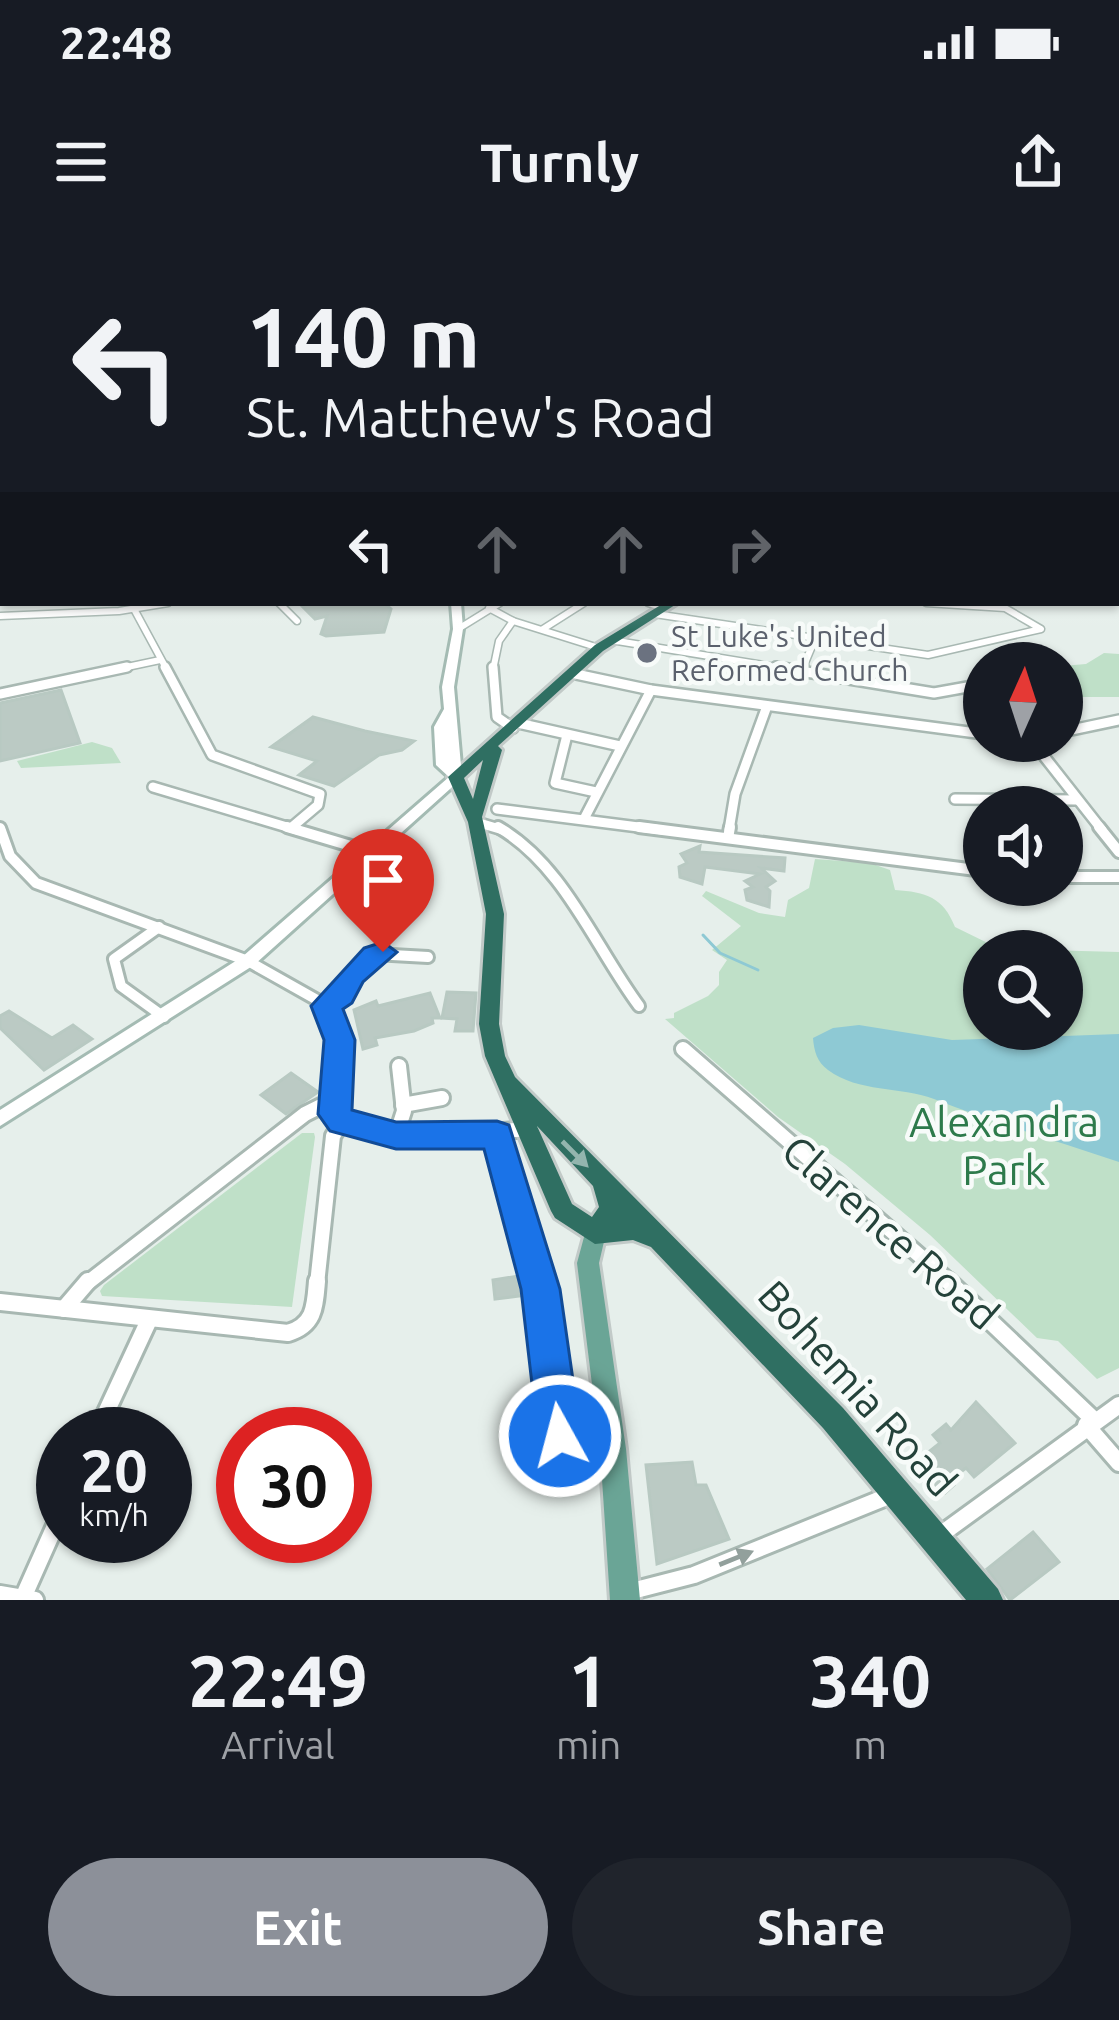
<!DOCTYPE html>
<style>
body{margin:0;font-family:Ubuntu,sans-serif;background:#20242c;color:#f1f3f6;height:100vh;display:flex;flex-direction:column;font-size:45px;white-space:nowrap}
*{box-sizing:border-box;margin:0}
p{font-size:39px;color:#9ea1a6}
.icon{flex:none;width:66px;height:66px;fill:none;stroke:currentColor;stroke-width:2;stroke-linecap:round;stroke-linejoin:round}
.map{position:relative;height:1360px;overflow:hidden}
.side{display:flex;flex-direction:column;background:#171b24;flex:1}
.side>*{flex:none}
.guide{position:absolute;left:0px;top:0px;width:1119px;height:366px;box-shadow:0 3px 9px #0004;background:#171b24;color:#f1f3f6;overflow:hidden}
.needle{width:78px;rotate:3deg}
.controls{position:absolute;left:963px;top:402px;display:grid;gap:24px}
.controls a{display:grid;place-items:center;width:120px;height:120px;border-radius:50%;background:#171b24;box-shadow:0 3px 9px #0004;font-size:60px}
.speed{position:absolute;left:36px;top:1167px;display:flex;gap:24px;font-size:60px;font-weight:700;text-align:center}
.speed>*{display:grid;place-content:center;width:156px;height:156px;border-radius:50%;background:#171b24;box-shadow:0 3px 9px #0004;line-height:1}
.speed small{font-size:30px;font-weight:400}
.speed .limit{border:18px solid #d22;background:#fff;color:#111}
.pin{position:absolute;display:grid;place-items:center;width:102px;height:102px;color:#fff;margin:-123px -51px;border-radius:50% 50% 50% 0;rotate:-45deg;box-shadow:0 0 12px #0007}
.pin .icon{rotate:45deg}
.me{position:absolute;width:132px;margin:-66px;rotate:353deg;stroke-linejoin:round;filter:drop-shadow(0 0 9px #0008)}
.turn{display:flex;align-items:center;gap:42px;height:252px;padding:0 48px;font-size:54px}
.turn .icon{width:156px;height:156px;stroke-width:2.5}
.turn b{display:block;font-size:84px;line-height:102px}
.lanes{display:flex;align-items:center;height:114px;padding:0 48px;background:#0003;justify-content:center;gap:60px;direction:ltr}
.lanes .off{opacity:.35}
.eta{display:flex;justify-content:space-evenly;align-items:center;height:204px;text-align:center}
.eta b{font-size:72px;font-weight:700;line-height:84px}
.primary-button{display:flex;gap:24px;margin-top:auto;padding:24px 48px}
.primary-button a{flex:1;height:138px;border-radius:72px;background:#8c9099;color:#fff;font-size:48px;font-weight:700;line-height:138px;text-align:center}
.primary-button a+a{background:#20242c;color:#f1f3f6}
.status{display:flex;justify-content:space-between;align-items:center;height:84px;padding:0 60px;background:#171b24;direction:ltr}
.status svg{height:33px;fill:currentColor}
header{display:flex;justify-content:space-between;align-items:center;height:156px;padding:0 48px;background:#171b24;font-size:54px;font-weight:700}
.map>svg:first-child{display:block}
</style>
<div class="status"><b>22:48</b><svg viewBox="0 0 49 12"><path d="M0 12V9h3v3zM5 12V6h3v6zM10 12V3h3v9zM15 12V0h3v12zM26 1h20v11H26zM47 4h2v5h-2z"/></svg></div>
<header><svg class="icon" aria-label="menu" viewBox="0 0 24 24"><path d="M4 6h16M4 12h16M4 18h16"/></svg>Turnly<svg class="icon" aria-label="share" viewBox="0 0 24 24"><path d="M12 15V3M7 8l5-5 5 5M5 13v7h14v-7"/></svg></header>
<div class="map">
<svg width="1119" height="1360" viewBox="0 0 1119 1360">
<rect width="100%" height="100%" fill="#e6efeb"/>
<g fill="#bfe0c8">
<polygon points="1104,413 1119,414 1119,457 1062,457 1062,426 1086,424"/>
<polygon points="92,502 112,508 121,523 21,528 17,521"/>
<path d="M815 619 870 623 890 630 895 650C926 652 943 657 955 687L1004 711H984V789H1062V711H1005L1011 709 1119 712V1128L1097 1139 1058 1101 1037 1098 930 995 845 924 778 877 665 779 674 778V773L708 756 719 745V732L727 720 712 710 741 686 702 656 706 651 759 673 785 677 788 660 809 648Z"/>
<polygon points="302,893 314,893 315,897 292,1067 102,1056 100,1051 104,1045"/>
</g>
<path fill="#8ec9d4" d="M859 785 952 800 1119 794V922C1057 901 995 883 934 859 900 846 859 853 828 830 817 822 814 811 813 798L833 788Z"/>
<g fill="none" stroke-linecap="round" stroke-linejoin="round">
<polyline stroke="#8ec9d4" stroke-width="3" points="703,695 720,713 758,730"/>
</g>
<g fill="#bbcac4" stroke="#b8c9c2" stroke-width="3">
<polygon points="299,363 384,363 391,369 384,392 326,396 321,394 327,376 315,379"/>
<polygon points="61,450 80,503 0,521 0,463"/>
<polygon points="313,477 365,491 414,501 402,510 379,515 334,546 299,535 317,521 271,507"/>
<polygon points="700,606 699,612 785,618 784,631 761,628 775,641 766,647 770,651 769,667 747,660 745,650 753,647 745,641 760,634 705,627 702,644 680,637 679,627 687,623 681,614"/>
<polygon points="447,752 476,753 473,791 455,791 457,779 442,778"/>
<polygon points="430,753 440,778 432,778 433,783 414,791 375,798 377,805 363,809 354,770 376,761 378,766"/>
<polygon points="9,771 52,798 73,785 92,799 44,830 0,788 0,776"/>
<polygon points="291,833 318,852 286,874 261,855"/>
<polygon points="525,1035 527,1055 495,1059 493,1040"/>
<polygon points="976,1162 1015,1203 974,1237 966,1228 950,1240 954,1245 945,1253 940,1247 930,1251 912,1225 940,1203 933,1195 946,1184 951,1190"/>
<polygon points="692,1222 696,1245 706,1245 729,1299 657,1324 646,1225"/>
<polygon points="1033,1292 1059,1322 1010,1360 987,1329"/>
</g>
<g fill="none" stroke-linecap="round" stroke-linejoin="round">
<defs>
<g id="street-far4">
<polyline points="279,363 297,381"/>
<polyline points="648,363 664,368"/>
<polyline points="489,368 513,381 599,408"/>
<polyline points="134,369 167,430"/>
<polyline points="655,374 928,415 1041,389 1005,368 926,363"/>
<polyline points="0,376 119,371 168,363"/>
<polyline points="458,389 500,363"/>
<polyline points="543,389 584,363"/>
<polyline points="611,400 794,430"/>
<polyline points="113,430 160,420"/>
<polyline points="493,430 499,401 513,381"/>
<polyline points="802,430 815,399"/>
</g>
<g id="street-far3">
<polyline points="165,427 212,515 320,554 318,565 292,587"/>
<polyline points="493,427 497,477 513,488"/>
<polyline points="776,427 934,453 984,444"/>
<polyline points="801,432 803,427"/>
<polyline points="571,433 651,450 984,494"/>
<polyline points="0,454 127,427"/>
<polyline points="518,483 620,506"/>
<polyline points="1062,492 1119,480"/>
<polyline points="567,495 555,543 596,552"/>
<polyline points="1032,501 1102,590"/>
<polyline points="153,547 297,590"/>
<polyline points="955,559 1077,560"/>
<polyline points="497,569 662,590"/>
<polyline points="584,579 651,450"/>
<polyline points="476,582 503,590"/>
<polyline points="729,590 735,554 767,466"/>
</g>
<g id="street-far2">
<polyline points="287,587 371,612"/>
<path d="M498 587C564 625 595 707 639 766"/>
<polyline points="639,587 984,631"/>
<polyline points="1099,587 1119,612"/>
<polyline points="0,588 10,616 36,643 248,721 326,765 336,791"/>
<polyline points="728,598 730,587"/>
<polyline points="358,624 400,636 417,624"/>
<polyline points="1062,637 1119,637"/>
<polyline points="159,687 114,719 121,746 164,777"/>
<polyline points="326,765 374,714 428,717"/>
</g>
<g id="street-far1">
<polyline points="335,788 340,800 335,874 342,882 415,897 531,889"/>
<polyline points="683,809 952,1044"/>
<polyline points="403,865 442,858"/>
<polyline points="497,895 539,1044"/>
<polyline points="396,896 404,871 399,826"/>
<polyline points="86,1044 305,874 337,858"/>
<polyline points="317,1044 333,896 342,882"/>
</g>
<g id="street">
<polyline points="538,1041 566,1240 578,1241 589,1211 613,1209"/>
<polyline points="948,1041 1094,1180"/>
<path d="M0 1062 288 1093C315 1085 315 1066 317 1041"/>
<polyline points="64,1069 88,1041"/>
<polyline points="1086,1185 1119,1223"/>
<polyline points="96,1194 149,1080"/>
<polyline points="940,1295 1119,1165"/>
<polyline points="628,1352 694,1335 891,1255"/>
<polyline points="0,1354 35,1360"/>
<polyline points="22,1360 63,1268"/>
</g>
<g id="secondary">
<polygon points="3,219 3,223 0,224 0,220"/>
<polygon points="451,363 461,363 463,389 454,447 462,537 460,540 254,725 0,886 0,870 242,717 449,537 436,525 434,487 444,469 442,447 453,389"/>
</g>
<g id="primary">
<rect x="1116" y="241" width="3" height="5"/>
<polygon points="595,983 603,986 606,993 599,1023 626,1209 640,1360 610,1360 600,1209 577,1023 587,986"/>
</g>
<path id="highway" d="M664 363H678L603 411 498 506 502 510 482 577 504 674 499 784 505 816 515 837 843 1168 998 1349 1003 1360H966L823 1188 651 1007 633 1000 595 1004 555 978 551 971 485 816 479 784 486 674 468 582 448 537 595 405ZM483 520 473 559 464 538ZM537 886 593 946 599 967 592 977 572 964Z"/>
</defs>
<use href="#street-far4" stroke="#a8b8b2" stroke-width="9"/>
<use href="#street-far3" stroke="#a8b8b2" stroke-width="14"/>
<use href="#street-far2" stroke="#a8b8b2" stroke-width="16"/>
<use href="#street-far1" stroke="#a8b8b2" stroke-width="20"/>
<use href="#street" stroke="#a8b8b2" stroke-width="22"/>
<use href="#secondary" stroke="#a4bbb3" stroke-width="6"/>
<use href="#primary" stroke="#c2cac8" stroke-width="6"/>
<use href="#highway" stroke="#c2cac8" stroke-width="6"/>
<use href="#street-far4" stroke="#fff" stroke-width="6"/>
<use href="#street-far3" stroke="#fff" stroke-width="9"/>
<use href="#street-far2" stroke="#fff" stroke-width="10"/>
<use href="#street-far1" stroke="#fff" stroke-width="14"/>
<use href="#street" stroke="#fff" stroke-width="16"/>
<use href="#secondary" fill="#fff" fill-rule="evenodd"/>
<use href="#primary" fill="#6aa596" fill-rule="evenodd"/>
<use href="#highway" fill="#2f6f62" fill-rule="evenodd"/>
</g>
<defs><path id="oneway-solid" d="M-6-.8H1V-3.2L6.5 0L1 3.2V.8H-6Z" transform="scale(3)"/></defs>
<use fill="#93b5ae" href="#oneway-solid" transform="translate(575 914) rotate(45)"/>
<use fill="#92a09c" href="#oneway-solid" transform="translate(736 1318) rotate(-22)"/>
<linearGradient id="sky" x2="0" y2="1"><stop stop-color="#84bce0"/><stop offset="0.51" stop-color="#f4f8f6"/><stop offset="1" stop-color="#f4f8f6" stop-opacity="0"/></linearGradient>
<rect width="1119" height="390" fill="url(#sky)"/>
<polygon fill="#1a73e8" stroke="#114b97" stroke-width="3" points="383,702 397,712 363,742 352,763 343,769 355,800 352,870 396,882 497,881 509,885 560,1049 581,1196 575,1211 560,1217 544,1211 538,1196 521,1049 484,909 396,909 330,891 318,874 324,800 311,766 364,708"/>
<circle fill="#6b7280" stroke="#f7fbf9" stroke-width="4.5" cx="647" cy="413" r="12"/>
<g text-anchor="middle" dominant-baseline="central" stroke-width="9" stroke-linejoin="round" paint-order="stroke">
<g font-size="30" fill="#5b616d" stroke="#f7fbf9" text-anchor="start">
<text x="671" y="396">St Luke's United<tspan x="671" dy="34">Reformed Church</tspan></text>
</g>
<g font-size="42" fill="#2d7a4b" stroke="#f7fbf9">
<text x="1004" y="881">Alexandra<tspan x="1004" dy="48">Park</tspan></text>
</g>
<g font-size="42" fill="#24423a" stroke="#f7fbf9">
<text transform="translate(891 992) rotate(41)">Clarence Road</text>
<text transform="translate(858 1148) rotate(48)">Bohemia Road</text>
</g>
</g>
</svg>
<div class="controls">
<a><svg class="needle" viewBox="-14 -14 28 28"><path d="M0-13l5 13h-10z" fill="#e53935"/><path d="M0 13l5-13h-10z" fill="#9ea1a6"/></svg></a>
<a><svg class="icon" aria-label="sound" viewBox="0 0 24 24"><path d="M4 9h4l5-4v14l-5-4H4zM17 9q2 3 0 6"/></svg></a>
<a><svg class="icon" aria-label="search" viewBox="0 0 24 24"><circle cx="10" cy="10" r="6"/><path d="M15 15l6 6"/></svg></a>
</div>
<div class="speed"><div>20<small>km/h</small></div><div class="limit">30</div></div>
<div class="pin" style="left:383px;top:712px;background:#d93025"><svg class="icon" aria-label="arrive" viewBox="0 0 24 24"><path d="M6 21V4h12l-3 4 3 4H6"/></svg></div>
<svg class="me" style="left:560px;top:1196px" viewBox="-20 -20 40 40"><circle r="17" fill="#1a73e8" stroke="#fff" stroke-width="3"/><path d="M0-11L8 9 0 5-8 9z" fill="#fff"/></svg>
<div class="guide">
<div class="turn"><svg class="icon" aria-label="left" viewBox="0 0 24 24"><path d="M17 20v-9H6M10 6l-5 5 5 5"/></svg><div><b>140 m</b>St. Matthew's Road</div></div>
<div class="lanes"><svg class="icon" aria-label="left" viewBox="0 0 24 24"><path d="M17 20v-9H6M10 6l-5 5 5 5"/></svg><svg class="icon off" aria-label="ahead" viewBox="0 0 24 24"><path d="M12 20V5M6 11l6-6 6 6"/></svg><svg class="icon off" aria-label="ahead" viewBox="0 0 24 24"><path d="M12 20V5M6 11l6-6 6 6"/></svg><svg class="icon off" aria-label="right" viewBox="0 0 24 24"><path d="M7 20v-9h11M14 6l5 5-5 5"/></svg></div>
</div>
</div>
<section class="side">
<div class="eta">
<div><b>22:49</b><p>Arrival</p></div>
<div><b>1</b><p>min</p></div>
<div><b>340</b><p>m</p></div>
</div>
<div class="primary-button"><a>Exit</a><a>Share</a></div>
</section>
